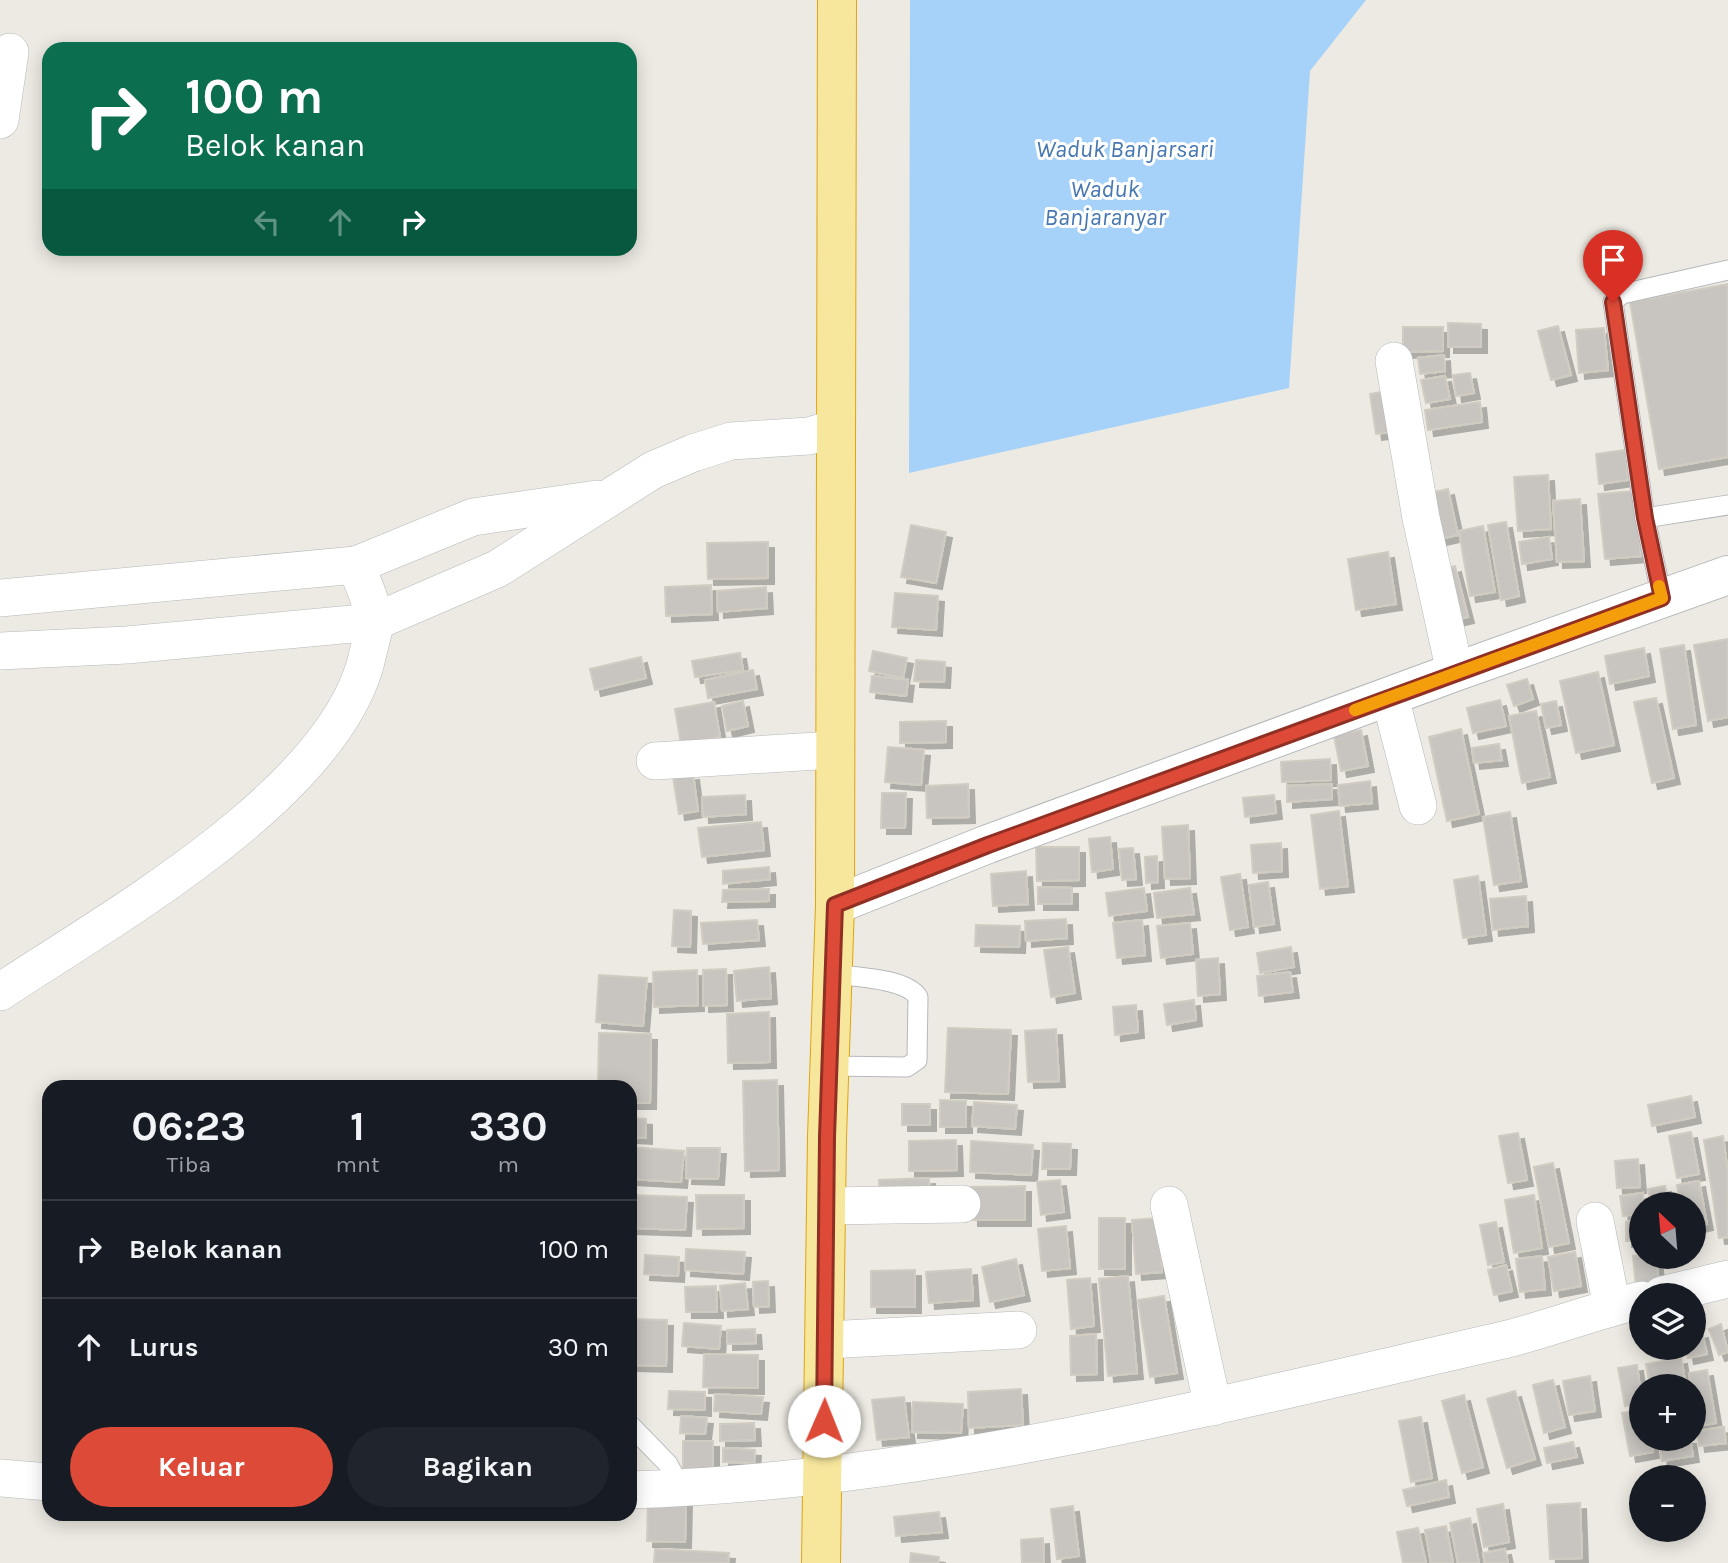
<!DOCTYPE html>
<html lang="id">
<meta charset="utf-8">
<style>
body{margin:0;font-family:Karla,sans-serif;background:#20242c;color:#f1f3f6;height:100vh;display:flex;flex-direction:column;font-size:26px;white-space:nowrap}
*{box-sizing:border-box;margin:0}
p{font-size:23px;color:#9ea1a6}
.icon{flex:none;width:38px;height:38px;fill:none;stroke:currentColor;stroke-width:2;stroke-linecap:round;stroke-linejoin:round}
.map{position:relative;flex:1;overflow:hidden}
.sheet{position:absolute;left:42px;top:1080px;width:595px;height:441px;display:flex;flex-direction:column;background:#171b24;border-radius:21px;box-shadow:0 4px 18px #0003}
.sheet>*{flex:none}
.banner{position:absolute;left:42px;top:42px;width:595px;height:214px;border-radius:21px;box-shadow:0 4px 18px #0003;background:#0b6e4f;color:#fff;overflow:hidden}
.needle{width:46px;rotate:334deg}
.buttons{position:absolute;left:1629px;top:1192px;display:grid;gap:14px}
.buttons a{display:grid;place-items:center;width:77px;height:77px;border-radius:50%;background:#171b24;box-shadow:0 4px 18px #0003;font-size:35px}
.pin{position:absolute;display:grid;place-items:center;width:60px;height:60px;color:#fff;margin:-72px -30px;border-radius:50% 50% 50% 0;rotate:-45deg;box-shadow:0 0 7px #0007}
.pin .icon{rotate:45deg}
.me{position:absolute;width:77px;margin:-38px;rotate:1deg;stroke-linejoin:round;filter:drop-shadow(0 0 5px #0008)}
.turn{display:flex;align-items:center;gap:24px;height:147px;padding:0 28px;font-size:32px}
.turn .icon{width:91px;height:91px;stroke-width:2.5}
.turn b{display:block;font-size:49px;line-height:60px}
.lanes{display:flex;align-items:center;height:66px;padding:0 28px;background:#0003;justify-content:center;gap:35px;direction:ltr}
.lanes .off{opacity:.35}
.eta{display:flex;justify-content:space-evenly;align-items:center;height:119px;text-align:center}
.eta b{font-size:42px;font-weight:700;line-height:49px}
.primary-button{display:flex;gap:14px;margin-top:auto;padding:14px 28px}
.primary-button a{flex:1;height:80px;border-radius:42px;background:#dd4a38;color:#fff;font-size:28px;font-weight:700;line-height:80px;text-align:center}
.primary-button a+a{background:#20242c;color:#f1f3f6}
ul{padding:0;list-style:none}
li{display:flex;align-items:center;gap:21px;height:98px;padding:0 28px;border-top:2px solid #363941}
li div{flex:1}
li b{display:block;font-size:26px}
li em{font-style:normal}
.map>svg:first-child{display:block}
</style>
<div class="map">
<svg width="1728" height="1563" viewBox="0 0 1728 1563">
<defs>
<filter id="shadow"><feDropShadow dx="6" dy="6" stdDeviation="0" flood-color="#0004"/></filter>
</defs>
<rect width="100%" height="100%" fill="#eceae2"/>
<polygon fill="#a6d2f9" points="910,0 1366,0 1310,71 1289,388 909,473"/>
<g fill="#c8c5c0" stroke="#d1ccc1" stroke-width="2" filter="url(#shadow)">
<polygon points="1728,284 1728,457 1659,469 1630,302"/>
<polygon points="1448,323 1481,324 1481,347 1448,347"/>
<polygon points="1558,326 1571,375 1551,380 1538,331"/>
<polygon points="1403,327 1443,327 1443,351 1403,352"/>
<polygon points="1604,328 1608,370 1579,373 1576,330"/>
<polygon points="1444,355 1445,371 1420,374 1418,358"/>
<polygon points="1470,373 1474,393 1456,396 1453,375"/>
<polygon points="1445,376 1450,399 1426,403 1421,380"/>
<polygon points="1387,391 1392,432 1376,434 1370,394"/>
<polygon points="1480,402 1482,422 1428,430 1425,410"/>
<polygon points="1625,450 1628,480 1599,484 1596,454"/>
<polygon points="1548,475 1551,529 1518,531 1514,477"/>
<polygon points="1448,489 1458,535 1436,540 1426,494"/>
<polygon points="1634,491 1641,556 1605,559 1598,494"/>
<polygon points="1580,499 1584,561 1557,562 1553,501"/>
<polygon points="1506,522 1519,596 1501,600 1488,525"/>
<polygon points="911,525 946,532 936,583 901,577"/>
<polygon points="1483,526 1495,592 1470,596 1459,531"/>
<polygon points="1549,537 1552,559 1522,564 1519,542"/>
<polygon points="768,542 768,578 708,579 707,543"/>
<polygon points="1388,552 1396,604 1356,610 1348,559"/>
<polygon points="1455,566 1468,617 1451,621 1438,571"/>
<polygon points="711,585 712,614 666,616 665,587"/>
<polygon points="766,587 767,608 718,612 717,591"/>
<polygon points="895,593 938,596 936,630 892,627"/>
<polygon points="1728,639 1728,717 1708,721 1694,645"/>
<polygon points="1684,645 1696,725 1673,729 1660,649"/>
<polygon points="1644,648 1649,676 1610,684 1605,656"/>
<polygon points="873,651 907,658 903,678 869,671"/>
<polygon points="740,653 743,670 695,677 692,661"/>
<polygon points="641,657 646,678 595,690 590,669"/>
<polygon points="916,660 945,662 944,682 914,681"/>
<polygon points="753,670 757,689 708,698 705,680"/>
<polygon points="1598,672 1614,745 1576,753 1560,681"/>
<polygon points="872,676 908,680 906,696 870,692"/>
<polygon points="1527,679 1533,699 1514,706 1507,685"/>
<polygon points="1656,698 1674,778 1652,783 1634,702"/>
<polygon points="1500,700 1506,726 1473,733 1467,708"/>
<polygon points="743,701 748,726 727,731 722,706"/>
<polygon points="1556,701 1561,725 1546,728 1541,704"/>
<polygon points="714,702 720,737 681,744 675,709"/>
<polygon points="1536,711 1550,777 1522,783 1509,716"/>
<polygon points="946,721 946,742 900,743 900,722"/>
<polygon points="1461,729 1479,814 1447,821 1429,737"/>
<polygon points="1361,730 1368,766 1341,771 1334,736"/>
<polygon points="1499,744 1502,760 1474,763 1472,748"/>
<polygon points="888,747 924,750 921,785 885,782"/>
<polygon points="1330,759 1331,780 1282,782 1281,762"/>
<polygon points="693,774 698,811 679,814 673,777"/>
<polygon points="1370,781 1372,803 1340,806 1338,785"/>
<polygon points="968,784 969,817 927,818 926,786"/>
<polygon points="1332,784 1332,799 1287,802 1287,786"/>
<polygon points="882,793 906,793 905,828 881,828"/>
<polygon points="745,795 746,814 703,817 702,797"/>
<polygon points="1274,795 1276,813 1245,817 1243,798"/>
<polygon points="1339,811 1348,886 1320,889 1311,815"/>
<polygon points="1510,812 1521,881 1494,885 1483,817"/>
<polygon points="761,822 764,850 702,857 698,828"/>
<polygon points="1188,825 1190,878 1165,879 1162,827"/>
<polygon points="1110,837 1113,869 1092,872 1089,839"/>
<polygon points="1281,843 1282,871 1253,873 1251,845"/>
<polygon points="1036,847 1079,847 1079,880 1037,881"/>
<polygon points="1133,848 1136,879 1122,880 1119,849"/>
<polygon points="1157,856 1158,882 1146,883 1145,857"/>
<polygon points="769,867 770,879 723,884 723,871"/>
<polygon points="1026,871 1028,904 993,906 991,874"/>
<polygon points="1240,874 1248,927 1230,930 1221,877"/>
<polygon points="1478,876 1486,935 1463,938 1454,880"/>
<polygon points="1268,882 1274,924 1254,927 1249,885"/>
<polygon points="1038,887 1072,888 1072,904 1038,904"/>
<polygon points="1144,888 1147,911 1109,916 1106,893"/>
<polygon points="1190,888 1194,914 1157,918 1154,893"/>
<polygon points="769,889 769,901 722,902 723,890"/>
<polygon points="1526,896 1528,926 1493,930 1490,899"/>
<polygon points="674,910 691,911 690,947 672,946"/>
<polygon points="1066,919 1067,938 1026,941 1025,921"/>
<polygon points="757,920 759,940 703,944 701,923"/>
<polygon points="1142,920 1145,955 1117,958 1113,923"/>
<polygon points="1190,923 1193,954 1161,958 1157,926"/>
<polygon points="976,925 1020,926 1019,947 975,946"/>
<polygon points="1068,947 1075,993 1051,997 1044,950"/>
<polygon points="1291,947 1294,967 1260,973 1257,953"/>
<polygon points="1218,958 1220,994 1198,996 1196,960"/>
<polygon points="769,967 771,998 737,1001 734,971"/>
<polygon points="726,969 727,1005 703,1006 703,970"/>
<polygon points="697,970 698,1005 654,1007 653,972"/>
<polygon points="1290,972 1293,992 1259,996 1257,976"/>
<polygon points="599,975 647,978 643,1026 596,1022"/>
<polygon points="1194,1000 1196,1020 1167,1025 1164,1004"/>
<polygon points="1136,1005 1138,1032 1115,1035 1113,1007"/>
<polygon points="769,1012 770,1062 728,1063 727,1014"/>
<polygon points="948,1028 1011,1030 1008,1094 945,1092"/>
<polygon points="1056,1029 1059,1081 1028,1082 1025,1031"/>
<polygon points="599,1033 651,1034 650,1103 630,1103 630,1087 598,1087"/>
<polygon points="777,1080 779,1170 745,1171 743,1081"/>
<polygon points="1691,1096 1695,1117 1652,1126 1648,1105"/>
<polygon points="940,1100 966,1101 966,1127 940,1127"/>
<polygon points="974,1102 1017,1105 1015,1129 972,1126"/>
<rect x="902" y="1104" width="28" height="21"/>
<polygon points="630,1118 646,1119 646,1138 630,1137"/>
<polygon points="1691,1132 1699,1174 1677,1178 1669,1136"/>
<polygon points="1518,1133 1527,1180 1508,1183 1499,1136"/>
<polygon points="1723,1136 1728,1174 1728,1237 1719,1238 1704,1140"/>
<polygon points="956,1140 957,1170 909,1171 909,1141"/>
<polygon points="971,1141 1033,1145 1031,1175 970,1172"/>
<polygon points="1043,1143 1071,1144 1070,1169 1042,1169"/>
<polygon points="630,1147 684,1151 681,1182 630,1179"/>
<polygon points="687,1148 720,1148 718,1179 686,1178"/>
<polygon points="1638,1159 1640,1187 1617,1188 1615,1161"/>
<polygon points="1553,1163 1569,1243 1549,1247 1534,1167"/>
<polygon points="929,1178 930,1200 880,1203 879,1180"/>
<polygon points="1060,1180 1064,1212 1041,1215 1037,1182"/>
<polygon points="1699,1181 1707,1224 1694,1227 1694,1204 1680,1204 1677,1185"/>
<polygon points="1025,1186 1025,1220 972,1220 971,1187"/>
<polygon points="1665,1186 1668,1204 1651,1204 1648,1189"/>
<polygon points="1643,1193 1642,1213 1623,1216 1620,1196"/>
<polygon points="630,1195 687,1197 685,1230 630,1228"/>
<polygon points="696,1195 744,1195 744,1228 697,1229"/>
<polygon points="1534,1195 1542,1248 1514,1253 1505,1200"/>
<rect x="1099" y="1218" width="26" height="51"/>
<polygon points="1159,1218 1162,1272 1136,1274 1132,1220"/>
<polygon points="1642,1221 1642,1241 1626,1241 1626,1222"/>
<polygon points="1496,1222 1504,1262 1488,1265 1480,1225"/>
<polygon points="1066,1226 1070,1268 1042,1271 1038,1229"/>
<polygon points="686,1249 745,1252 743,1274 685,1270"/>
<polygon points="1575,1252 1581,1286 1554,1291 1548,1257"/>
<polygon points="645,1255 679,1257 678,1276 644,1274"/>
<polygon points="1642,1255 1656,1256 1659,1284 1636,1287 1633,1256"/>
<polygon points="1542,1256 1545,1289 1520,1292 1516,1259"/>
<polygon points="1016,1259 1024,1295 990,1302 982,1267"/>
<polygon points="1506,1265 1512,1291 1494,1295 1488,1270"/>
<polygon points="971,1269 973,1300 929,1303 926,1272"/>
<polygon points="915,1270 915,1307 871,1307 871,1271"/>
<polygon points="1128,1276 1137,1373 1108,1376 1099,1279"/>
<polygon points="1090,1278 1094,1326 1071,1329 1067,1280"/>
<polygon points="768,1281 769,1306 754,1307 753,1282"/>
<polygon points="745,1283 748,1309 722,1311 720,1286"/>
<polygon points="716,1286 717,1312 686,1312 685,1287"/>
<polygon points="1164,1296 1177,1373 1150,1377 1138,1300"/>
<polygon points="630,1319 667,1320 666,1366 630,1365"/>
<polygon points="684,1323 721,1326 719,1349 682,1346"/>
<polygon points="1721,1324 1728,1352 1719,1355 1709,1329"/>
<polygon points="755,1329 756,1343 727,1344 727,1330"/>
<polygon points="1702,1332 1707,1354 1688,1358 1686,1348 1694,1348 1694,1334"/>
<polygon points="1096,1334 1097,1374 1071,1375 1070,1336"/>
<polygon points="704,1354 758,1355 758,1388 703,1387"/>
<polygon points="1681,1358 1686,1386 1650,1386 1646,1364"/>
<polygon points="1637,1365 1642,1403 1625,1406 1618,1368"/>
<polygon points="1707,1370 1716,1423 1698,1426 1694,1386 1691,1386 1689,1373"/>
<polygon points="1590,1376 1595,1411 1569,1415 1563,1381"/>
<polygon points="1553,1380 1565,1427 1544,1433 1533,1385"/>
<polygon points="1021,1389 1023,1425 969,1428 968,1392"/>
<polygon points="669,1391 705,1392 705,1410 668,1409"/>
<polygon points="1515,1391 1535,1459 1507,1468 1487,1399"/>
<polygon points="715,1394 763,1397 761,1414 714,1411"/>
<polygon points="1464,1395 1483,1467 1462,1473 1442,1401"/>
<polygon points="904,1397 909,1437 877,1440 872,1400"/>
<polygon points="913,1402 963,1404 961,1433 912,1432"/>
<polygon points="1642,1409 1642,1438 1651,1438 1653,1452 1630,1456 1622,1413"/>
<polygon points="681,1416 707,1418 705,1434 680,1433"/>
<polygon points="1421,1417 1432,1478 1411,1482 1399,1421"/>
<polygon points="754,1423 755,1440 720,1441 720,1424"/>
<polygon points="1724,1427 1726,1443 1699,1446 1697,1431"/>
<polygon points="1659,1438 1690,1438 1693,1456 1662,1461"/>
<rect x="683" y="1441" width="30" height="28"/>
<polygon points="1573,1442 1577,1457 1547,1463 1544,1448"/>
<polygon points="723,1448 755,1450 754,1463 723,1462"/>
<polygon points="1446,1480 1449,1497 1407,1506 1403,1490"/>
<polygon points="648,1498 686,1499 685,1542 647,1541"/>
<polygon points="1580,1503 1582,1558 1550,1559 1547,1505"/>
<polygon points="1503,1504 1509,1542 1484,1547 1477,1509"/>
<polygon points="1073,1506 1079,1556 1057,1559 1051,1509"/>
<polygon points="939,1512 942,1532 896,1536 894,1517"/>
<polygon points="1470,1518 1479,1563 1458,1563 1450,1523"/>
<polygon points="1446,1526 1453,1563 1431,1563 1425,1530"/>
<polygon points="1418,1528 1426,1563 1403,1563 1397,1532"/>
<polygon points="1043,1538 1044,1563 1022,1563 1021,1540"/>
<polygon points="655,1549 729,1553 728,1563 654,1563"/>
<polygon points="1505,1549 1508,1563 1485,1563 1483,1553"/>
<polygon points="911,1553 939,1557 938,1563 910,1563"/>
</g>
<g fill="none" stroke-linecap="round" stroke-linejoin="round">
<defs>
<g id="service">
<polyline points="1645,518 1728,505"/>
<polyline points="1662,598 1645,518 1613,302 1622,294 1728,270"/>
<path d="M829 1066 907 1067 917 1060 918 997C906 978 854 977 833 974"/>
<polyline points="630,1425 668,1464 681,1489"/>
</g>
<g id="minor">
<polyline points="0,120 10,52"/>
<polyline points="1394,361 1421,518 1455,672"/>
<polyline points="0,598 356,565 473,517 597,499"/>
<polyline points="0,651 127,645 374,622 497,569 653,470 693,453 731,441 809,436 836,428"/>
<polyline points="1390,697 1418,806"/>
<polyline points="655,761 833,750"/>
<path d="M0 992C111 918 340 791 368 653 370 643 375 631 374 621 373 603 362 582 356 565"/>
<polyline points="1169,1205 1213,1407"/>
<polyline points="826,1206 962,1204"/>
<polyline points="1595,1221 1612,1307"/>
<polyline points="1662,1295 1728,1279"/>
<polyline points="826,1340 1018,1330"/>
<polyline points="0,1478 49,1482"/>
<path d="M630 1490C925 1481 1213 1406 1499 1341 1547 1330 1593 1311 1642 1300"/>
</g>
<polyline id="secondary" points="835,905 988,844 1455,672 1728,575"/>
<polyline id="trunk" points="821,1563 827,1137 835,905 837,0"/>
</defs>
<use href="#service" stroke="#b5b8bc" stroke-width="21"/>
<use href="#minor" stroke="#b5b8bc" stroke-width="38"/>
<use href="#secondary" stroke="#b4b7bc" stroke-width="40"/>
<use href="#trunk" stroke="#dfa50f" stroke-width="40"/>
<use href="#service" stroke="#fff" stroke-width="19"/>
<use href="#minor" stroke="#fff" stroke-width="37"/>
<use href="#secondary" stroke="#fff" stroke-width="38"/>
<use href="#trunk" stroke="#f7e79d" stroke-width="38"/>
</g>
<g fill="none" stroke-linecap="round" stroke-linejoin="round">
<defs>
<polyline id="route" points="824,1421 827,1137 835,905 988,845 1662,598 1645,518 1613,302"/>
</defs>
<use href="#route" stroke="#903024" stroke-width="18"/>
<use href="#route" stroke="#dd4a38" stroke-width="12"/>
<polyline stroke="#f59e0b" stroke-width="12" points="1355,710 1662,598 1659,586"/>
</g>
<g text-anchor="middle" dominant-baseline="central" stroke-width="6" stroke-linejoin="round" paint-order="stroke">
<g font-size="24" font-style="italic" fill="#4778b2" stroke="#fff">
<text x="1125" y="149">Waduk Banjarsari</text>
<text x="1105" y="189">Waduk<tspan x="1105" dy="28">Banjaranyar</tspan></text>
</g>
</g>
</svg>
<div class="buttons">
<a><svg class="needle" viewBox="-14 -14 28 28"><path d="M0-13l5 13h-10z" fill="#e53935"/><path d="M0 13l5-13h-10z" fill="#9ea1a6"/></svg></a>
<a><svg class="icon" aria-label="layers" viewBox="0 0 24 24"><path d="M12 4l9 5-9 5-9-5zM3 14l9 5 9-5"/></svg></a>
<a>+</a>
<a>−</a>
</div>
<div class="pin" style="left:1613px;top:302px;background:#d93025"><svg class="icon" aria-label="arrive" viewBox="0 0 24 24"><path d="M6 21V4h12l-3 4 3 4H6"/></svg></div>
<svg class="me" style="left:824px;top:1421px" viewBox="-20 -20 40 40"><circle r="19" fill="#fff"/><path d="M0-13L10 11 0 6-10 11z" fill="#dd4a38"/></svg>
<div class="banner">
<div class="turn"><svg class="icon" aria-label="right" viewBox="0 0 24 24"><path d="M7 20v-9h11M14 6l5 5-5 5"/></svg><div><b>100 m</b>Belok kanan</div></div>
<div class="lanes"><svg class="icon off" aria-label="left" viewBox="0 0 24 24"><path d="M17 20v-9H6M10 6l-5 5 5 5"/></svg><svg class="icon off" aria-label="ahead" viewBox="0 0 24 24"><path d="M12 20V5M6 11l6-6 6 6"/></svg><svg class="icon" aria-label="right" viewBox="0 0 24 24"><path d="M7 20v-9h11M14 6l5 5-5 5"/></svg></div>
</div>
<section class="sheet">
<div class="eta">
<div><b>06:23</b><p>Tiba</p></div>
<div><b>1</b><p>mnt</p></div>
<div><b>330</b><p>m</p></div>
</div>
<ul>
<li><svg class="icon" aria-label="right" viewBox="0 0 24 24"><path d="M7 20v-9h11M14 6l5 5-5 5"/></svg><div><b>Belok kanan</b></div><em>100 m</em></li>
<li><svg class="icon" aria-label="ahead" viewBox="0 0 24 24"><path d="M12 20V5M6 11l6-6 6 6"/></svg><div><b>Lurus</b></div><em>30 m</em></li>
</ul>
<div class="primary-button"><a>Keluar</a><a>Bagikan</a></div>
</section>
</div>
